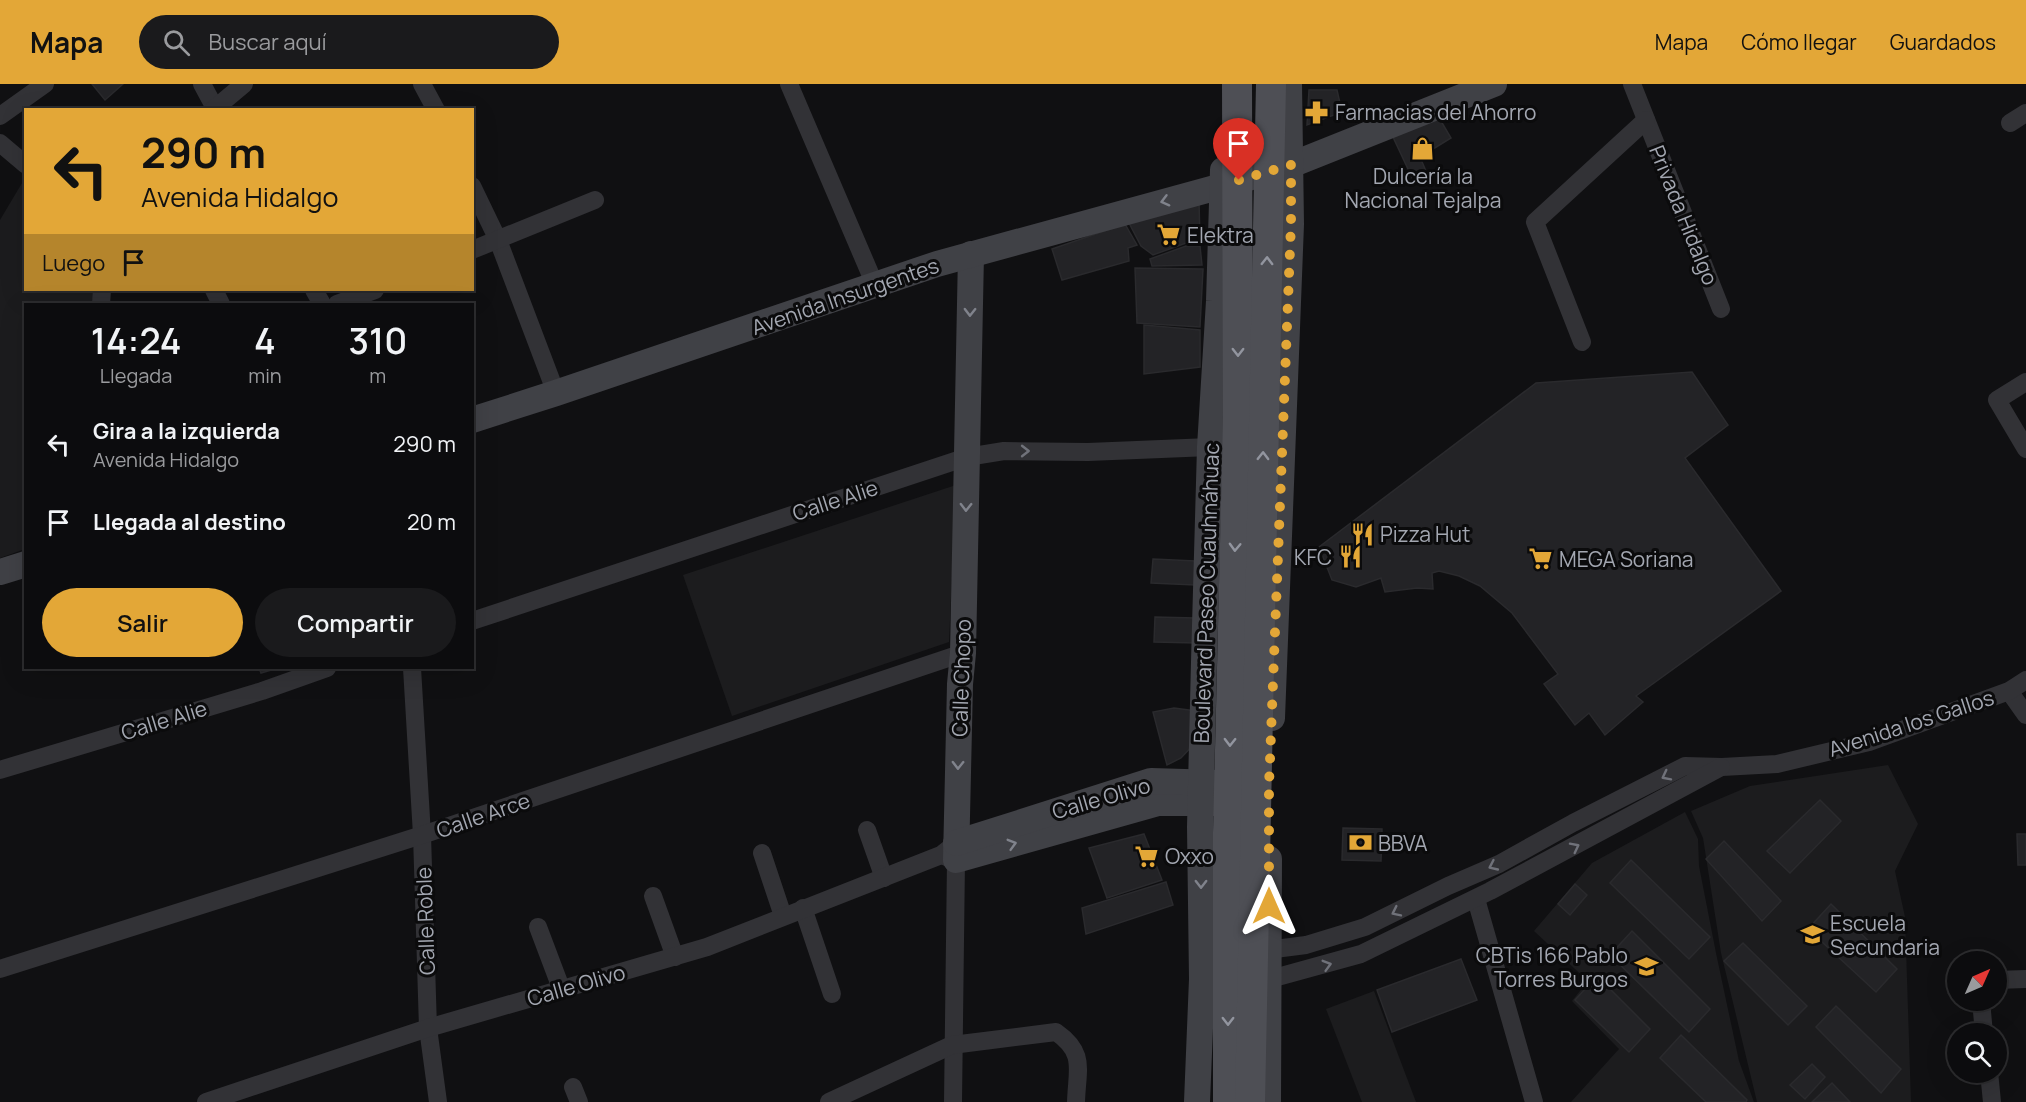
<!DOCTYPE html>
<html lang="es">
<meta charset="utf-8">
<style>
body{margin:0;font-family:Manrope,sans-serif;background:#1a1a1c;color:#f1f3f6;height:100vh;display:flex;flex-direction:column;font-size:22px;white-space:nowrap}
*{box-sizing:border-box;margin:0}
p{font-size:20px;color:#9a9b9e}
.icon{flex:none;width:33px;height:33px;fill:none;stroke:currentColor;stroke-width:2;stroke-linecap:round;stroke-linejoin:round}
.map{position:relative;flex:1;overflow:hidden}
.details{position:absolute;left:24px;top:219px;width:450px;height:366px;display:flex;flex-direction:column;background:#0c0c0e;border-radius:0px;box-shadow:0 6px 24px #0002,0 0 0 2px #2c2c2e}
.details>*{flex:none}
.hud{position:absolute;left:24px;top:24px;width:450px;height:183px;border-radius:0px;box-shadow:0 6px 24px #0002,0 0 0 2px #2c2c2e;background:#e3a737;color:#111;overflow:hidden}
.needle{width:39px;rotate:45deg}
.fabs{position:absolute;left:1947px;top:867px;display:grid;gap:12px}
.fabs a{display:grid;place-items:center;width:60px;height:60px;border-radius:50%;background:#0c0c0e;box-shadow:0 6px 24px #0002,0 0 0 2px #2c2c2e;font-size:30px}
.pin{position:absolute;display:grid;place-items:center;width:51px;height:51px;color:#fff;margin:-62px -26px;border-radius:50% 50% 50% 0;rotate:-45deg;box-shadow:0 0 6px #0007}
.pin .icon{rotate:45deg}
.me{position:absolute;width:66px;margin:-33px;rotate:0deg;stroke-linejoin:round;filter:drop-shadow(0 0 4px #0008)}
.turn{display:flex;align-items:center;gap:21px;height:126px;padding:0 18px;font-size:27px}
.turn .icon{width:78px;height:78px;stroke-width:2.5}
.turn b{display:block;font-size:42px;line-height:51px}
.then{display:flex;align-items:center;height:57px;padding:0 18px;background:#0003;gap:12px;font-size:22px}
.eta{display:flex;justify-content:space-evenly;align-items:center;height:102px;text-align:center}
.eta b{font-size:36px;font-weight:600;line-height:42px}
.cta{display:flex;gap:12px;margin-top:auto;padding:12px 18px}
.cta a{flex:1;height:69px;border-radius:36px;background:#e3a737;color:#111;font-size:24px;font-weight:600;line-height:69px;text-align:center}
.cta a+a{background:#1a1a1c;color:#f1f3f6}
ul{padding:0;list-style:none}
li{display:flex;align-items:center;gap:18px;height:78px;padding:0 18px}
li div{flex:1}
li b{display:block;font-size:22px}
li em{font-style:normal}
header{display:flex;align-items:center;gap:36px;box-sizing:border-box;height:84px;padding:0 30px;background:#e3a737;color:#111}
header strong{font-size:28px}
nav{display:flex;gap:33px;margin-inline-start:auto;font-size:21px}
.search{width:420px;height:54px;background:#1a1a1c;display:flex;align-items:center;gap:15px;box-sizing:border-box;padding:0 21px;border-radius:33px;color:#9a9b9e;font-size:22px}
.map>svg:first-child{display:block}
</style>
<header>
<strong>Mapa</strong>
<div class="search"><svg class="icon" aria-label="search" viewBox="0 0 24 24"><circle cx="10" cy="10" r="6"/><path d="M15 15l6 6"/></svg>Buscar aquí</div>
<nav><a>Mapa</a><a>Cómo llegar</a><a>Guardados</a></nav>
</header>
<div class="map">
<svg width="2026" height="1018" viewBox="0 0 2026 1018">
<rect width="100%" height="100%" fill="#101012"/>
<g fill="#1c1c1e">
<polygon points="25,94 26,206 95,206 94,220 26,220 25,465 0,474 0,136"/>
<polygon points="956,401 949,558 732,632 683,491"/>
<polygon points="1888,681 1918,740 1895,787 1905,833 1911,1018 1757,1018 1721,869 1703,754 1691,727 1750,702"/>
<polygon points="1685,728 1698,755 1699,782 1716,869 1739,977 1754,1018 1571,1018 1619,965 1572,917 1588,897 1534,847 1592,779"/>
<polygon points="1374,907 1416,1018 1362,1018 1326,925"/>
</g>
<g fill="#232326" stroke="#2a2a2d" stroke-width="1.5">
<polygon points="92,0 123,0 105,16"/>
<polygon points="1309,6 1337,6 1342,28 1307,41"/>
<polygon points="1438,32 1451,54 1420,73 1428,92 1415,100 1393,53"/>
<polygon points="1199,116 1200,158 1186,159 1153,171 1141,162 1129,139"/>
<polygon points="1125,140 1137,161 1128,164 1129,177 1062,196 1052,165"/>
<polygon points="1186,162 1200,162 1202,181 1152,182 1150,175"/>
<polygon points="1135,184 1203,185 1200,243 1137,239"/>
<polygon points="1144,241 1200,246 1200,283 1144,290"/>
<polygon points="1692,288 1728,341 1685,374 1781,507 1636,612 1643,618 1605,651 1589,629 1575,641 1544,600 1558,590 1512,529 1480,502 1459,492 1439,487 1432,489 1433,505 1417,504 1385,508 1381,494 1356,503 1332,496 1319,463 1536,299"/>
<polygon points="1153,475 1195,477 1195,501 1151,499"/>
<polygon points="1155,533 1195,534 1196,559 1154,558"/>
<polygon points="259,584 278,584 261,589"/>
<polygon points="1174,624 1196,627 1196,658 1181,674 1167,681 1153,628"/>
<polygon points="1820,716 1841,737 1790,789 1767,767"/>
<polygon points="1343,744 1382,745 1381,777 1342,776"/>
<polygon points="1144,750 1162,796 1107,814 1089,764"/>
<polygon points="2017,750 2026,750 2026,781 2018,781"/>
<polygon points="1724,757 1781,817 1762,837 1706,775"/>
<polygon points="1631,776 1710,853 1689,875 1610,799"/>
<polygon points="1166,798 1173,821 1086,850 1082,824"/>
<polygon points="1575,800 1587,811 1570,831 1558,820"/>
<polygon points="1831,820 1897,885 1876,908 1808,845"/>
<polygon points="1632,847 1710,925 1689,948 1610,871"/>
<polygon points="1743,859 1807,922 1788,941 1724,877"/>
<polygon points="1461,875 1477,916 1392,948 1377,906"/>
<polygon points="1597,892 1650,945 1629,968 1575,916"/>
<polygon points="1836,922 1901,985 1881,1009 1816,943"/>
<polygon points="1681,951 1747,1016 1746,1018 1706,1018 1660,974"/>
<polygon points="1812,980 1825,993 1805,1015 1790,1001"/>
<polygon points="1832,999 1850,1018 1812,1018"/>
</g>
<g fill="none" stroke-linecap="round" stroke-linejoin="round">
<g stroke="#323236" stroke-width="18">
<polyline points="202,0 216,26"/>
<polyline points="422,0 436,26"/>
<polyline points="789,0 875,201"/>
<polyline points="1632,0 1721,225"/>
<polyline points="213,26 244,0"/>
<polyline points="0,32 45,0"/>
<polyline points="2010,39 2026,29"/>
<polyline points="0,59 26,81"/>
<polyline points="472,102 498,156 556,309"/>
<polyline points="472,166 595,116"/>
<polyline points="214,206 221,220"/>
<polyline points="314,206 322,220"/>
<polyline points="101,220 102,206"/>
<polyline points="337,220 375,206"/>
<polyline points="1582,258 1535,138 1646,36"/>
<polyline points="2026,298 1997,316 2026,365"/>
<polyline points="472,537 967,373 1004,367 1088,368 1210,363"/>
<polyline points="412,584 422,751 428,944 438,1018"/>
<polyline points="2009,607 2026,631"/>
<polyline points="0,686 262,607 327,584"/>
<polyline points="867,746 884,794"/>
<polyline points="762,769 783,832"/>
<polyline points="946,773 956,776 953,1018"/>
<polyline points="653,812 675,873"/>
<polyline points="1476,815 1534,1018"/>
<polyline points="803,824 832,910"/>
<polyline points="538,843 561,904"/>
<polyline points="1259,867 1306,861 1365,843 1448,802 1499,780 1573,739 1685,682 1722,683 1777,680 1869,658 2009,607 2026,596"/>
<polyline points="0,885 422,751 963,569"/>
<polyline points="1258,895 1270,895 1361,870 1490,807 1721,683"/>
<polyline points="1996,896 2026,895"/>
<polyline points="1981,916 1984,950"/>
<polyline points="1989,988 1992,1018"/>
<polyline points="573,1003 579,1018"/>
<polyline points="206,1018 428,944 707,863 941,771 956,759"/>
<path d="M829 1018 952 961 1056 948C1086 969 1077 985 1076 1018"/>
</g>
<g stroke="#404146" stroke-width="26">
<polyline points="971,170 963,569 960,600 956,776 1158,719 1217,719"/>
<polyline points="472,336 556,309 937,180 1222,102 1291,81 1494,0"/>
<polyline points="0,488 26,480"/>
<polyline points="1272,634 1291,140 1289,0"/>
<polyline points="956,759 1151,697 1218,699"/>
<polyline points="1197,1018 1202,895 1200,743 1204,578 1210,363 1219,217 1223,86"/>
<polyline points="1268,1018 1269,775"/>
</g>
<g stroke="#4e4f55" stroke-width="30">
<polyline points="1228,1018 1228,749 1238,336 1237,0"/>
<polyline points="1250,1018 1271,0"/>
</g>
</g>
<defs><path id="oneway-chevron" d="M-2-3.5L2.5 0L-2 3.5" fill="none" stroke-width="1.6" stroke-linecap="round" stroke-linejoin="round" transform="scale(1.5)"/></defs>
<g stroke="#80838c">
<use href="#oneway-chevron" transform="translate(1165 117) rotate(165)"/>
<use href="#oneway-chevron" transform="translate(970 228) rotate(91)"/>
<use href="#oneway-chevron" transform="translate(966 423) rotate(91)"/>
<use href="#oneway-chevron" transform="translate(958 681) rotate(91)"/>
<use href="#oneway-chevron" transform="translate(1012 760) rotate(-16)"/>
<use href="#oneway-chevron" transform="translate(1201 800) rotate(90)"/>
</g>
<g stroke="#92959f">
<use href="#oneway-chevron" transform="translate(1267 177) rotate(-89)"/>
<use href="#oneway-chevron" transform="translate(1238 268) rotate(90)"/>
<use href="#oneway-chevron" transform="translate(1263 372) rotate(-89)"/>
<use href="#oneway-chevron" transform="translate(1235 463) rotate(92)"/>
<use href="#oneway-chevron" transform="translate(1230 658) rotate(91)"/>
<use href="#oneway-chevron" transform="translate(1228 937) rotate(90)"/>
</g>
<g stroke="#70727a">
<use href="#oneway-chevron" transform="translate(1025 367)"/>
<use href="#oneway-chevron" transform="translate(1666 692) rotate(153)"/>
<use href="#oneway-chevron" transform="translate(1575 763) rotate(-27)"/>
<use href="#oneway-chevron" transform="translate(1493 782) rotate(155)"/>
<use href="#oneway-chevron" transform="translate(1396 828) rotate(154)"/>
<use href="#oneway-chevron" transform="translate(1327 881) rotate(-16)"/>
</g>
<g fill="none" stroke-linecap="round" stroke-linejoin="round">
<polyline stroke="#e3a737" stroke-width="10" stroke-dasharray="0 18" points="1239,96 1291,81 1291,140 1269,701 1269,822"/>
</g>
<defs>
<symbol id="pharmacy-bare" viewBox="-9 -9 18 18"><path d="M-2-6h4v4h4v4h-4v4h-4v-4h-4v-4h4Z" fill="#e3a737" stroke="#0b0b0c" stroke-width="2.5" paint-order="stroke"/></symbol>
<symbol id="shop-bare" viewBox="-9 -9 18 18"><path d="M-5-2.5h2.3a2.7 3.5 0 0 1 5.4 0H5L5.5 6h-11ZM-1.5-2.5h3a1.5 2.3 0 0 0-3 0Z" fill="#e3a737" stroke="#0b0b0c" stroke-width="2.5" paint-order="stroke"/></symbol>
<symbol id="supermarket-bare" viewBox="-9 -9 18 18"><path d="M-6-5.5h2.5l.6 2H6L4.5 2H-2.5L-4.4-4H-6ZM-1.5 3.2a1.3 1.3 0 1 0 .1 0ZM3 3.2a1.3 1.3 0 1 0 .1 0Z" fill="#e3a737" stroke="#0b0b0c" stroke-width="2.5" paint-order="stroke"/></symbol>
<symbol id="restaurant-bare" viewBox="-9 -9 18 18"><path d="M-5-6h1v4h1v-4h1v4h1v-4h1v5L-1.5 .5V6h-2V.5L-5-1ZM5-6V6H3V1.5H1.5Q1.5-4 5-6Z" fill="#e3a737" stroke="#0b0b0c" stroke-width="2.5" paint-order="stroke"/></symbol>
<symbol id="bank-bare" viewBox="-9 -9 18 18"><path d="M-6-4H6V4H-6ZM0-2.3a2.3 2.3 0 1 0 0 4.6a2.3 2.3 0 1 0 0-4.6Z" fill="#e3a737" stroke="#0b0b0c" stroke-width="2.5" paint-order="stroke"/></symbol>
<symbol id="school-bare" viewBox="-9 -9 18 18"><path d="M0-5L7-2L0 1L-7-2ZM-4 1L0 2.5L4 1V4Q0 6-4 4Z" fill="#e3a737" stroke="#0b0b0c" stroke-width="2.5" paint-order="stroke"/></symbol>
</defs>
<g fill-rule="evenodd">
<use href="#pharmacy-bare" x="1300" y="12" width="33" height="33"/>
<use href="#shop-bare" x="1406" y="48" width="33" height="33"/>
<use href="#supermarket-bare" x="1152" y="134" width="33" height="33"/>
<use href="#restaurant-bare" x="1346" y="434" width="33" height="33"/>
<use href="#restaurant-bare" x="1334" y="456" width="33" height="33"/>
<use href="#supermarket-bare" x="1524" y="458" width="33" height="33"/>
<use href="#bank-bare" x="1344" y="742" width="33" height="33"/>
<use href="#supermarket-bare" x="1130" y="756" width="33" height="33"/>
<use href="#school-bare" x="1796" y="834" width="33" height="33"/>
<use href="#school-bare" x="1630" y="866" width="33" height="33"/>
</g>
<g text-anchor="middle" dominant-baseline="central" stroke-width="6" stroke-linejoin="round" paint-order="stroke">
<g font-size="21" fill="#a3a7b1" stroke="#0b0b0c" text-anchor="start">
<text x="1335" y="28">Farmacias del Ahorro</text>
<text x="1423" y="92" text-anchor="middle">Dulcería la<tspan x="1423" dy="24">Nacional Tejalpa</tspan></text>
<text x="1187" y="151">Elektra</text>
<text x="1380" y="450">Pizza Hut</text>
<text x="1332" y="473" text-anchor="end">KFC</text>
<text x="1559" y="475">MEGA Soriana</text>
<text x="1378" y="759">BBVA</text>
<text x="1165" y="772">Oxxo</text>
<text x="1830" y="839">Escuela<tspan x="1830" dy="24">Secundaria</tspan></text>
<text x="1628" y="871" text-anchor="end">CBTis 166 Pablo<tspan x="1628" dy="24">Torres Burgos</tspan></text>
</g>
<g font-size="21" fill="#a3a7b1" stroke="#0b0b0c">
<text transform="translate(1684 131) rotate(68)">Privada Hidalgo</text>
<text transform="translate(845 212) rotate(-19)">Avenida Insurgentes</text>
<text transform="translate(835 416) rotate(-18)">Calle Alie</text>
<text transform="translate(1206 509) rotate(-88)">Boulevard Paseo Cuauhnáhuac</text>
<text transform="translate(961 594) rotate(-88)">Calle Chopo</text>
<text transform="translate(164 636) rotate(-17)">Calle Alie</text>
<text transform="translate(1911 639) rotate(-18)">Avenida los Gallos</text>
<text transform="translate(1101 714) rotate(-16)">Calle Olivo</text>
<text transform="translate(483 731) rotate(-19)">Calle Arce</text>
<text transform="translate(425 837) rotate(-92)">Calle Roble</text>
<text transform="translate(576 901) rotate(-16)">Calle Olivo</text>
</g>
</g>
</svg>
<div class="fabs">
<a><svg class="needle" viewBox="-14 -14 28 28"><path d="M0-13l5 13h-10z" fill="#e53935"/><path d="M0 13l5-13h-10z" fill="#9a9b9e"/></svg></a>
<a><svg class="icon" aria-label="search" viewBox="0 0 24 24"><circle cx="10" cy="10" r="6"/><path d="M15 15l6 6"/></svg></a>
</div>
<div class="pin" style="left:1239px;top:96px;background:#d93025"><svg class="icon" aria-label="arrive" viewBox="0 0 24 24"><path d="M6 21V4h12l-3 4 3 4H6"/></svg></div>
<svg class="me" style="left:1269px;top:822px" viewBox="-20 -20 40 40"><path d="M0-17L14 15 0 8-14 15z" fill="#e3a737" stroke="#fff" stroke-width="4"/></svg>
<div class="hud">
<div class="turn"><svg class="icon" aria-label="left" viewBox="0 0 24 24"><path d="M17 20v-9H6M10 6l-5 5 5 5"/></svg><div><b>290 m</b>Avenida Hidalgo</div></div>
<div class="then">Luego<svg class="icon" aria-label="arrive" viewBox="0 0 24 24"><path d="M6 21V4h12l-3 4 3 4H6"/></svg></div>
</div>
<section class="details">
<div class="eta">
<div><b>14:24</b><p>Llegada</p></div>
<div><b>4</b><p>min</p></div>
<div><b>310</b><p>m</p></div>
</div>
<ul>
<li><svg class="icon" aria-label="left" viewBox="0 0 24 24"><path d="M17 20v-9H6M10 6l-5 5 5 5"/></svg><div><b>Gira a la izquierda</b><p>Avenida Hidalgo</p></div><em>290 m</em></li>
<li><svg class="icon" aria-label="arrive" viewBox="0 0 24 24"><path d="M6 21V4h12l-3 4 3 4H6"/></svg><div><b>Llegada al destino</b></div><em>20 m</em></li>
</ul>
<div class="cta"><a>Salir</a><a>Compartir</a></div>
</section>
</div>
